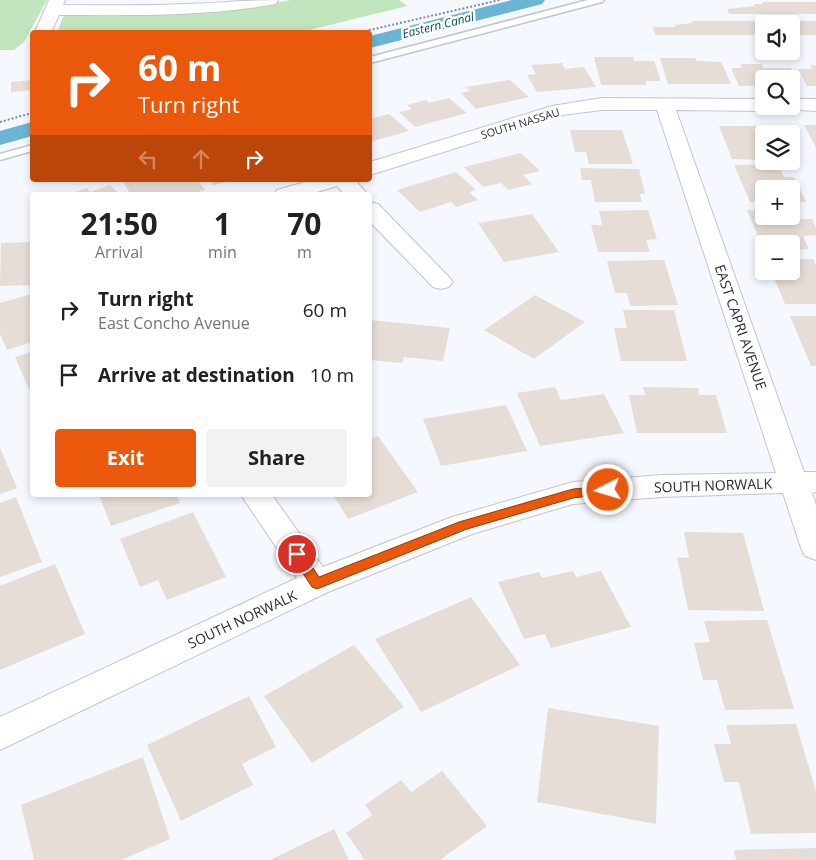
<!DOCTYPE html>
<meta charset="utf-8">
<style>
body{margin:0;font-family:"Open Sans",sans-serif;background:#f2f2f2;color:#202124;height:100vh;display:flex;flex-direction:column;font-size:19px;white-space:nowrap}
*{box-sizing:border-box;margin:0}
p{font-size:16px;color:#757577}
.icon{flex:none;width:28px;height:28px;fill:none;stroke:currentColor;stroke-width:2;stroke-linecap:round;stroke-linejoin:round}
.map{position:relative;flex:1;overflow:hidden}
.side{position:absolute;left:30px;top:192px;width:342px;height:305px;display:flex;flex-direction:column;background:#fff;border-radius:5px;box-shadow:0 2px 8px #0003}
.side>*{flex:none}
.hud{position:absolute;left:30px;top:30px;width:342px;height:152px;border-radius:5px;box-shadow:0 2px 8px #0003;background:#ea580c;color:#fff;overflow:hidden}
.buttons{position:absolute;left:755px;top:15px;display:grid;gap:10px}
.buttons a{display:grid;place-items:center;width:45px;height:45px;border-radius:5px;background:#fff;box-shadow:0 2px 8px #0003;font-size:25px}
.pin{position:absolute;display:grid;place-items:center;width:42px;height:42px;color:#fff;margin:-21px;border:2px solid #fff;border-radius:50%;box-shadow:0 1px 5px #0007}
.me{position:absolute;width:55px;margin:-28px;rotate:265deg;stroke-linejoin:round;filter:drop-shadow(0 0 4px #0008)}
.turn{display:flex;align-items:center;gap:18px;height:105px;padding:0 25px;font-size:22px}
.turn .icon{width:65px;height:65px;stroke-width:2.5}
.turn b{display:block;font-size:35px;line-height:42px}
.lanes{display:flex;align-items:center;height:48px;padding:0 25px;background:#0003;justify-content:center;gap:25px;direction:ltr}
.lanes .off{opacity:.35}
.eta{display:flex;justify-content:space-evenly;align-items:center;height:85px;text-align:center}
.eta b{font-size:30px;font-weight:700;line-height:35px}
.primary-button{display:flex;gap:10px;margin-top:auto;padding:10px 25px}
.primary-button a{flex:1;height:58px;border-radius:5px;background:#ea580c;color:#fff;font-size:20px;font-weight:700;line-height:58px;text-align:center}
.primary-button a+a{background:#f2f2f2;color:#202124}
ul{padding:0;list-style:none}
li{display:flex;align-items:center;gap:15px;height:65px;padding:0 25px}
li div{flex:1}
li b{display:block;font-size:19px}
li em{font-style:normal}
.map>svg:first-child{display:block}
</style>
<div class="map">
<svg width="816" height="860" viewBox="0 0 816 860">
<rect width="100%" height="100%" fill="#f5f8fe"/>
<g fill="#c1e6bd">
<polygon points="0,0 47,0 24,42 14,50 0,50"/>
<path d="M291 0H399L407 6 301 32H57L64 15C141 14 216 16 291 0Z"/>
</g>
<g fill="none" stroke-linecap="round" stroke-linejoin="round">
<g fill="#6ab4d6" fill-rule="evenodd">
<polygon points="512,0 545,0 542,4 370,48 370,36"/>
<polygon points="32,122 32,136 0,145 0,131"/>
</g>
</g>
<g fill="#e6ded6">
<polygon points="762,2 816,2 816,14 729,14 727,9 755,6 754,4 763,4"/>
<polygon points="691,21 816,21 816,35 791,35 791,24 764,24 764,35 655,35 653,27 676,27 674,25 693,23"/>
<polygon points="594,57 633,57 634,61 654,61 661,81 645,81 647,85 601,85"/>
<polygon points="660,58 695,58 697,61 721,62 731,84 668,84"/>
<polygon points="562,63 565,69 584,67 596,87 537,92 527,75 536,74 531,65"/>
<polygon points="740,64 762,64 763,68 791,68 800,86 791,86 791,79 764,79 764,86 739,86 731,68 742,68"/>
<polygon points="810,65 816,65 816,86 807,86 798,69 812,69"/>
<polygon points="32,80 32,90 11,92 11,82"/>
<polygon points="510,80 529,97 476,109 461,93 470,91 466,87"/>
<polygon points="449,98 467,113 415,127 399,112 412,109 407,105 426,100 429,103"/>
<polygon points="389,114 409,131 370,142 370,119"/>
<polygon points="804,125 816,125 816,148"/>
<polygon points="719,126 771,126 774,134 764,134 764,160 732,159"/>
<polygon points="570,130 622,130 633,164 589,164 586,152 575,152"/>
<polygon points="521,153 540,171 523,175 532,184 509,190 501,183 483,187 464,167"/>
<polygon points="778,164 784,177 794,177 806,202 791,202 791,189 764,189 764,202 750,202 734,165"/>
<polygon points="580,168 639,169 645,194 640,194 642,202 595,202 591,180 582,180"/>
<polygon points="456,172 476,190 469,192 478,200 456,207 451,202 420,212 397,190"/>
<polygon points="122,180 197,180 205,190 187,195 131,195"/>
<polygon points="210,180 232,180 232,181 213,185"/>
<polygon points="110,185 120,195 68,195 87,188 90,192"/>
<polygon points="791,209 793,209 798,219 812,219 816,228 816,235 803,236 809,249 791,250 791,244 764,244 764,250 747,210 764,210 764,216 791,216"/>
<polygon points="648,210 657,239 646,240 650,252 598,252 591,225 602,225 599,211"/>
<polygon points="532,214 559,252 504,262 478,223"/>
<polygon points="32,242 31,285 0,286 1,243"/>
<polygon points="791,259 813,259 816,265 816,304 785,304 771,271 791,271"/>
<polygon points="664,260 678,305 630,306 627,293 615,293 607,261"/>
<polygon points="32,294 32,342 7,350 0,334 0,303"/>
<polygon points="535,295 585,322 534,359 484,330"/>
<polygon points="623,310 674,310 687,361 621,361 614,328 627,328"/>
<polygon points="790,316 816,316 816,366 811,366"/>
<polygon points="370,320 450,328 443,361 404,357 402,363 370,360"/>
<polygon points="32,352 32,396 15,357"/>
<polygon points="555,387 561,400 604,394 624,433 540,446 517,393"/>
<polygon points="643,387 698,388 699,395 716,395 727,433 637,433 629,395 645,395"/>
<polygon points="506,405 527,451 441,466 423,419"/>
<polygon points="378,436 418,492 348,519 333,495 370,495 370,439"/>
<polygon points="0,448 17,488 0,494"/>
<polygon points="99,495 177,495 180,503 111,526"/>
<polygon points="16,497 42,562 0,577 0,503"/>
<polygon points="193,512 226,577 167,600 158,580 140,587 120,539"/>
<polygon points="684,532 743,533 764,611 688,610 677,557 689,558"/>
<polygon points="55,564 85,634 0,670 0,586"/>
<polygon points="573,571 576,577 601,571 631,627 551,648 545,634 524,639 498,582 539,572 542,578"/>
<polygon points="471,597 520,665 421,712 375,639"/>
<polygon points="767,620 794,709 725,710 717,680 703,680 694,643 710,642 704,621"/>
<polygon points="354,645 404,707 312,763 264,696"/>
<polygon points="249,696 276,747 242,764 253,785 181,821 147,745"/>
<polygon points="548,708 659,726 656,824 537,802"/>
<polygon points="796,724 816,791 816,833 751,834 739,782 724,782 714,744 731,744 726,725"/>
<polygon points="143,757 170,839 121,860 34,860 21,805"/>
<polygon points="442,771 487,826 440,860 365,860 346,833 372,815 365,805 401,780 411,792"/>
<polygon points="334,829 349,860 270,860"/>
<polygon points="816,848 816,860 736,860 734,850"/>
</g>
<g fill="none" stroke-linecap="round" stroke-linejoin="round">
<defs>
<g id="service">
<polygon points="588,0 604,0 602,2 370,63 370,57"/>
<polygon points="32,145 32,151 0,160 0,154"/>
</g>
<g id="minor">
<path d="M49 0H65L63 5C104 5 145 6 186 4 217 3 247 0 278 0L276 4 270 5C200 17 130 15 59 15L51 32H35Z"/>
<polygon points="602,98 764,99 764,106 773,106 771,109 764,111 676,110 804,472 816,472 816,492 812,493 816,505 816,560 805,556 801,548 783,493 661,497 573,504 472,534 328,592 0,750 0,717 297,578 241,495 272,495 323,567 452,517 573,482 661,475 776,473 657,110 602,110 562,115 370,175 370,162 552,106"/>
<polygon points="791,99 816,99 816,111 784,109 782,106 791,106"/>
<polygon points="312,180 355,180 368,195 345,195 337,186 307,195 274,195 277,190"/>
<polygon points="370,202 378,204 449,277 453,282 449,287 441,289 433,287 370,222"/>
</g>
</defs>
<use href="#service" stroke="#c0c5ce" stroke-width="3"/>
<use href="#minor" stroke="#c0c5ce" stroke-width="2"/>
<g stroke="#87898e" stroke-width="2" stroke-dasharray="2 2" stroke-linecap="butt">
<polyline points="361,32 500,0"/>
<polyline points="0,122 32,113"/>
</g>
<use href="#service" fill="#fff" fill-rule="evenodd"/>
<use href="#minor" fill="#fff" fill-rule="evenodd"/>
</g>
<polygon fill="#ea580c" stroke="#983908" points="608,486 612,487 614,490 612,493 573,498 467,529 317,589 312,587 290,554 292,550 301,550 319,577 459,522 573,489"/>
<g text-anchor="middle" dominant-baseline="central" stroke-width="5" stroke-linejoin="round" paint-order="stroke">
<g font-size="11" fill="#2a2c2f" stroke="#fff">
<text transform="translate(520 123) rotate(-17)">SOUTH NASSAU</text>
</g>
<g font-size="12" font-style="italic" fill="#104d65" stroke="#fff">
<text transform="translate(438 25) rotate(-14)">Eastern Canal</text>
</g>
<g font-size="14" fill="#2a2c2f" stroke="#fff">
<text transform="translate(741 327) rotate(71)">EAST CAPRI AVENUE</text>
<text transform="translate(713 485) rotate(-2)">SOUTH NORWALK</text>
<text transform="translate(242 619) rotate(-25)">SOUTH NORWALK</text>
</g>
</g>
</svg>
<div class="buttons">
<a><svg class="icon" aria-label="sound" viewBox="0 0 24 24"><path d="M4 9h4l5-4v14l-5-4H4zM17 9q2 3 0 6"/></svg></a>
<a><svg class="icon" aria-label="search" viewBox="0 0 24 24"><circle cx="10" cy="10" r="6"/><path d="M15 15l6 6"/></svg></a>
<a><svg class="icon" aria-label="layers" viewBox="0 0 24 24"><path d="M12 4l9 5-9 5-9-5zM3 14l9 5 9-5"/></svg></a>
<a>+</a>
<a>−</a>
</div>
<div class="pin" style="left:297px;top:554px;background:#d93025"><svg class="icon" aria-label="arrive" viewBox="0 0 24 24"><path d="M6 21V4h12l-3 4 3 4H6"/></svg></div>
<svg class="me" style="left:608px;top:490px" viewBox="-20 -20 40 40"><circle r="17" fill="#ea580c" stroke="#fff" stroke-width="3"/><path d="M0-11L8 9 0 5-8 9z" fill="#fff"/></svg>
<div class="hud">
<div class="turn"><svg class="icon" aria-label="right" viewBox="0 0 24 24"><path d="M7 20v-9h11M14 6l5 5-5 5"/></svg><div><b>60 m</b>Turn right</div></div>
<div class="lanes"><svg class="icon off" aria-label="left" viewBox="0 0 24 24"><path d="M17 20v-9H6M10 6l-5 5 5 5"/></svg><svg class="icon off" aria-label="ahead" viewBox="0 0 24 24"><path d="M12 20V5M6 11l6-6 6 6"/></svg><svg class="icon" aria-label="right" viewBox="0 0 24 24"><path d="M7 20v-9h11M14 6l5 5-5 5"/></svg></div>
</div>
<section class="side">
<div class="eta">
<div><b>21:50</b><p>Arrival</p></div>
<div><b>1</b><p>min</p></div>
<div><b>70</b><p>m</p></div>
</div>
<ul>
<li><svg class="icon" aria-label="right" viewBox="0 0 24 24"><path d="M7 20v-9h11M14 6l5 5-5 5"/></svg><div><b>Turn right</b><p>East Concho Avenue</p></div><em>60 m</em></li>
<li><svg class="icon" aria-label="arrive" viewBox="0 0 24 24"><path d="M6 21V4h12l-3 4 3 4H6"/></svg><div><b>Arrive at destination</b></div><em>10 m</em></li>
</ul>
<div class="primary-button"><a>Exit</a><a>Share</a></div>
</section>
</div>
